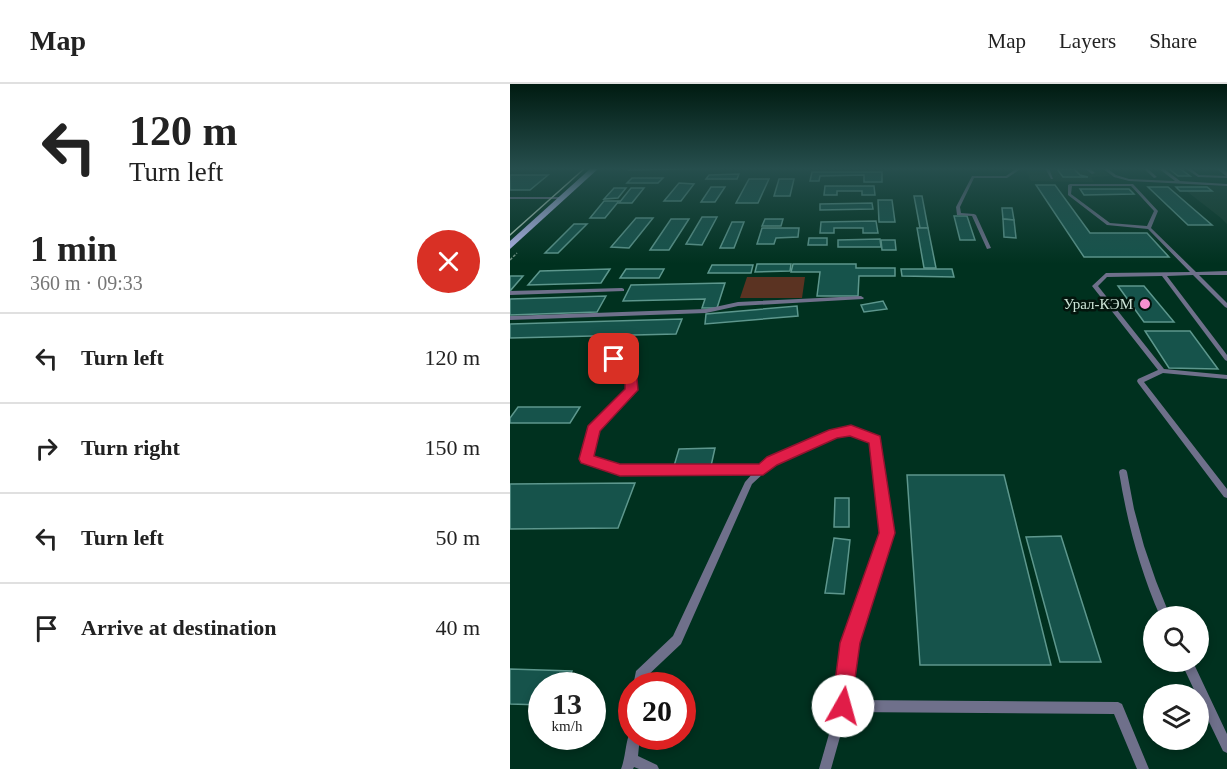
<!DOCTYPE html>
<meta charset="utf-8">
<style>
body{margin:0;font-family:Georgia,serif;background:#f2f2f2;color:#222;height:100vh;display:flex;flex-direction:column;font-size:22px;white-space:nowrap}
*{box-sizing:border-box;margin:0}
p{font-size:20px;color:#767676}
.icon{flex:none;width:33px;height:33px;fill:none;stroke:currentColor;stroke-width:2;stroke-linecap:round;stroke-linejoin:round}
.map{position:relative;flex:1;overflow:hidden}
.details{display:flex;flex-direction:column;background:#fff;width:510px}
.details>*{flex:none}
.top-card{background:#fff;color:#222;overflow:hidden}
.fabs{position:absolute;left:633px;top:522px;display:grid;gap:12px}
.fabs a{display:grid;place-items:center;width:66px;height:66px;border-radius:50%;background:#fff;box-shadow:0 3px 9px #0003;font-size:30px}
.speed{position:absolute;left:18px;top:588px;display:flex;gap:12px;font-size:30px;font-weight:700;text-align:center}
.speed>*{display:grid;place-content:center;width:78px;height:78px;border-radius:50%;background:#fff;box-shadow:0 3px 9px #0003;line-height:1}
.speed small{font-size:15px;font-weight:400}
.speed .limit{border:9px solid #d22;background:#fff;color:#111}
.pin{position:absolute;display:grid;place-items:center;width:51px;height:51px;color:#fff;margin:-26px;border-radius:12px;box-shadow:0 3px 9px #0006}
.me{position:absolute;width:66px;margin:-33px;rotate:7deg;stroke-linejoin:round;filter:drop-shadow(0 0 4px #0008)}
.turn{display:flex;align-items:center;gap:21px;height:126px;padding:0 30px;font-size:27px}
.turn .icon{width:78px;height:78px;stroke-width:2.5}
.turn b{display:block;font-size:42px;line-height:51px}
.round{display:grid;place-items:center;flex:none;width:63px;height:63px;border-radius:32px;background:#f2f2f2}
.head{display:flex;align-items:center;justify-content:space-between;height:102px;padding:0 30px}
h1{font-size:36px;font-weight:700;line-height:45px}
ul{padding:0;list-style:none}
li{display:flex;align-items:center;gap:18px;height:90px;padding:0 30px;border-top:2px solid #e0e0e0}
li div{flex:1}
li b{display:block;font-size:22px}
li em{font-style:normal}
header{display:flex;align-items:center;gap:36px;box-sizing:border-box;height:84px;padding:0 30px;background:#fff;border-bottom:2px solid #e0e0e0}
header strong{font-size:28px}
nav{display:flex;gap:33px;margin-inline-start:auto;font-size:21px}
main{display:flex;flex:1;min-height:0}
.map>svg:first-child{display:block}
</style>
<header>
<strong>Map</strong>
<nav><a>Map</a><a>Layers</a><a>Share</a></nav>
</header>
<main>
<section class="details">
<div class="top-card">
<div class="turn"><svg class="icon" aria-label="left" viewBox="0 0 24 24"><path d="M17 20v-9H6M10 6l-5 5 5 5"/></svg><div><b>120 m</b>Turn left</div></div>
</div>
<div class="head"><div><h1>1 min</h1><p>360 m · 09:33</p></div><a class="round" style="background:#d93025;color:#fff"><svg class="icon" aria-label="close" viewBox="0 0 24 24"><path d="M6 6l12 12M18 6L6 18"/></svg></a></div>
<ul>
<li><svg class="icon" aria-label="left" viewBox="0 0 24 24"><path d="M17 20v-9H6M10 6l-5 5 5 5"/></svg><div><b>Turn left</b></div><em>120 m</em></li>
<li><svg class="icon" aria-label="right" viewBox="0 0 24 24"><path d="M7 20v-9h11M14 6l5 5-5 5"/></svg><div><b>Turn right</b></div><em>150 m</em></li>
<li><svg class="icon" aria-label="left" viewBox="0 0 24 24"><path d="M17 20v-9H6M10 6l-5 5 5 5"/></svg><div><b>Turn left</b></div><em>50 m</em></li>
<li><svg class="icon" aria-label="arrive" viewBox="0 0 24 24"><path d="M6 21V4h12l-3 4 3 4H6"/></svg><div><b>Arrive at destination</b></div><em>40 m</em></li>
</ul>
</section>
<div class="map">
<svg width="717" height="685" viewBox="0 0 717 685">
<rect width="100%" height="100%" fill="#00311f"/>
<g fill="#103c2b">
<polygon points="515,84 589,84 600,92 581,93 584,98 521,97"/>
<polygon points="670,102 717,102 717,140 711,134"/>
</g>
<polygon fill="#5b3322" points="237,193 295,193 292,214 230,214"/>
<g fill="#16534b" stroke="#5d978d" stroke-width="1.5">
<polygon points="121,84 228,84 119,86"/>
<polygon points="658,84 669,84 680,92 668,92"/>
<polygon points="547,85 564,85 570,91 578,93 553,93"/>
<polygon points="302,88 372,88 372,98 354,98 354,91 310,92 309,97 300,97"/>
<polygon points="229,90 227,95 196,95 199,91"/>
<polygon points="0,91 38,91 20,106 0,106"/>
<polygon points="122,94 153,94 148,99 117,99"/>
<polygon points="239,95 259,95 248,119 226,119"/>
<polygon points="269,95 284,95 280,112 264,112"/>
<polygon points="169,99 184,100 171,117 154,117"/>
<polygon points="526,101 545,101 580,149 637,149 659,173 574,173"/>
<polygon points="315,102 364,102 365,111 352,111 352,107 327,107 327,111 314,111"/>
<polygon points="201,103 215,103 205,118 191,118"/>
<polygon points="638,103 658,103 702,141 678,141"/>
<polygon points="666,103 697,103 702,107 670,107"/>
<polygon points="104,104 116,104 108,114 94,115"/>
<polygon points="121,104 134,104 122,119 109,119"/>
<polygon points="570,105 619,105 624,110 574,111"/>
<polygon points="404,112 412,112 418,144 410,144"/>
<polygon points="368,116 382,116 385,138 369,138"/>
<polygon points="94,117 109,117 95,134 80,134"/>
<polygon points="362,119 363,125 310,126 310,120"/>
<polygon points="492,124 502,124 504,136 493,135"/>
<polygon points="444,132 457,132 465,156 450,156"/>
<polygon points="192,133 207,133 192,161 176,160"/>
<polygon points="126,134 143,134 119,164 101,163"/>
<polygon points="161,135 179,135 159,166 140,166"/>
<polygon points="255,135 273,135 271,142 252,142"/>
<polygon points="493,135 504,136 506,154 494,153"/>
<polygon points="366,137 368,149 353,149 353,144 324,144 324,149 310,149 311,138"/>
<polygon points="222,138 234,138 224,164 210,164"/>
<polygon points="64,140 77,140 48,169 35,169"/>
<polygon points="252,144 289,144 288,153 266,154 264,160 247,160"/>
<polygon points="407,144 418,144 426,184 414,184"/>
<polygon points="299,154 317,154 317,161 298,161"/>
<polygon points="370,155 371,163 328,163 328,156"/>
<polygon points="371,156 385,156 386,166 372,166"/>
<polygon points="247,180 281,180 280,187 245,188"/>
<polygon points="283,180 346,180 346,184 385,184 385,192 349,192 348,212 307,212 310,188 281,188"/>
<polygon points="202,181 243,181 241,189 198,189"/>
<polygon points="100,185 91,199 18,201 30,187"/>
<polygon points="116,185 154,185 149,194 110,194"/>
<polygon points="391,185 442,185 444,193 392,192"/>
<polygon points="0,192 13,192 0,207"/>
<polygon points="215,199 207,224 192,224 195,215 113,217 121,201"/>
<polygon points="608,202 634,202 664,238 634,238"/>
<polygon points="96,212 87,228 0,231 0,215"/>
<polygon points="373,217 377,225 354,228 351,221"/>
<polygon points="287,222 288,232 195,240 196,230"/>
<polygon points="172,235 166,250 0,254 0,240"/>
<polygon points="635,247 680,247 708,285 659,284"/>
<polygon points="8,323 70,323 60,339 0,339 0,334"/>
<polygon points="205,364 201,382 164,382 169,365"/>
<polygon points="397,391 494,391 541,581 410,581"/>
<polygon points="125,399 108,444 0,445 0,400"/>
<polygon points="325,414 339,414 339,443 324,443"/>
<polygon points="551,452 591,578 550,578 516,453"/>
<polygon points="324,454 340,456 334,510 315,509"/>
<polygon points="0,585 62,587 56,602 32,602 32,621 0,620"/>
</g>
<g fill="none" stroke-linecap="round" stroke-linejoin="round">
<polyline stroke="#709384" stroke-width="1.5" stroke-dasharray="3 1.5" stroke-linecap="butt" points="0,176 7,169"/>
<g fill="#6f708b" fill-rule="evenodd">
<polygon points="507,84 512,84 497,94 464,94 450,123 451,129 464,130 466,131 481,164 477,165 462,132 447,131 446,123 462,92 496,92"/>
<polygon points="535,84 539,84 543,95 541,95"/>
<polygon points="574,84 579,84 585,89 582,90"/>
<polygon points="592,84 597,84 606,91 619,95 665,97 648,84 653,84 670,97 717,100 717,102 619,97 604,93"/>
<polygon points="633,84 637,84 647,93 644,94"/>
<polygon points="675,84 680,84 689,91 717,92 717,94 688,93"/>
<path d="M560 100H623L648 127 641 144 686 188 717 187V191H689L717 219V224L715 223 683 191 657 192 717 271V277L715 276 652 192 597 193 588 202 654 285 717 291V295L653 289 634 298 717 405V414L714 413 628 299 627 297 628 295 648 286 582 202 596 189 680 188 638 145 597 141 558 111V101ZM562 102H621L644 127 637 142 600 139 561 110Z"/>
<polygon points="0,113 53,113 55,114 53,115 0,115"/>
<polygon points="112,204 114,205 114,207 0,211 0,207"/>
<polygon points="351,212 354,214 353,215 228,222 196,229 0,236 0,232 196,225 228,218"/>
<polygon points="104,273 124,287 124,306 87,346 81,373 110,383 250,383 259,375 324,347 341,343 368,354 382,449 345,559 339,616 608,618 612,620 639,685 627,685 604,630 337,628 321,685 309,685 327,622 335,559 372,449 361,358 341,349 326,352 265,379 242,400 171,560 135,594 135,602 123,602 126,587 163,552 235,398 243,389 110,389 74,377 73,375 80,343 118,305 118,288 102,276 101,275"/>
<path d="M613 385 616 386 617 388 624 425 634 462 646 497 660 532H650C630 486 617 438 609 388L610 386Z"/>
<polygon points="671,578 683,578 717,650 717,669 713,667 688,615 688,610 686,610"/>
<path d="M122 647V652H130L128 672 147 681 149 685H129L124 683 123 685H111C116 672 115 660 120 648Z"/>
</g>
<polygon fill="#6f708b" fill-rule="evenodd" points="706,84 713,84 717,88 717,93"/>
<polygon fill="#b6b9f0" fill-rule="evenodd" points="81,84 89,84 0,165 0,157"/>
<polyline stroke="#b7d2c4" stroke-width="1.5" points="0,151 75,84"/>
</g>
<linearGradient id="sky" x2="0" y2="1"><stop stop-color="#001b11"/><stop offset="0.47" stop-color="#264e4d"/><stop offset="1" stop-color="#264e4d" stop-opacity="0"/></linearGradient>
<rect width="717" height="180" fill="url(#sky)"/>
<polygon fill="#e11d48" stroke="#92132f" stroke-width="1.5" points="104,271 126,284 128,306 90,347 84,372 110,380 249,380 257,373 319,346 341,341 370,352 385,449 350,559 340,630 333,633 325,630 322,622 330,559 369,449 359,359 340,352 327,354 267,381 253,391 110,392 71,379 69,375 78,342 115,305 115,289 98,275"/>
<circle fill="#f690d0" stroke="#03150d" stroke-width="2" cx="635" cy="220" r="6"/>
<g text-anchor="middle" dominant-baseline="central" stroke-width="5" stroke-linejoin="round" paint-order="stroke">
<g font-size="15" fill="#cce4d7" stroke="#03150d" text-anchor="end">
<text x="623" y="220">Урал-КЭМ</text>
</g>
</g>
</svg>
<div class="fabs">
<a><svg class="icon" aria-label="search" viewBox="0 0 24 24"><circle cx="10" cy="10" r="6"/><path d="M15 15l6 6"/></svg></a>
<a><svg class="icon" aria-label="layers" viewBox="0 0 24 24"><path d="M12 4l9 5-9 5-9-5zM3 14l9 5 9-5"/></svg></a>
</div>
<div class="speed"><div>13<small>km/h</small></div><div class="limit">20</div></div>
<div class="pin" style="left:104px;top:275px;background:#d93025"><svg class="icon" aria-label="arrive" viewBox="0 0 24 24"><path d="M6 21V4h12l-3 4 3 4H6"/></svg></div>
<svg class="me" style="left:333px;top:622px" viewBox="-20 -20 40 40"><circle r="19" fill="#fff"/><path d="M0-13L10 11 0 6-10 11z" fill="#e11d48"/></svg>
</div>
</main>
